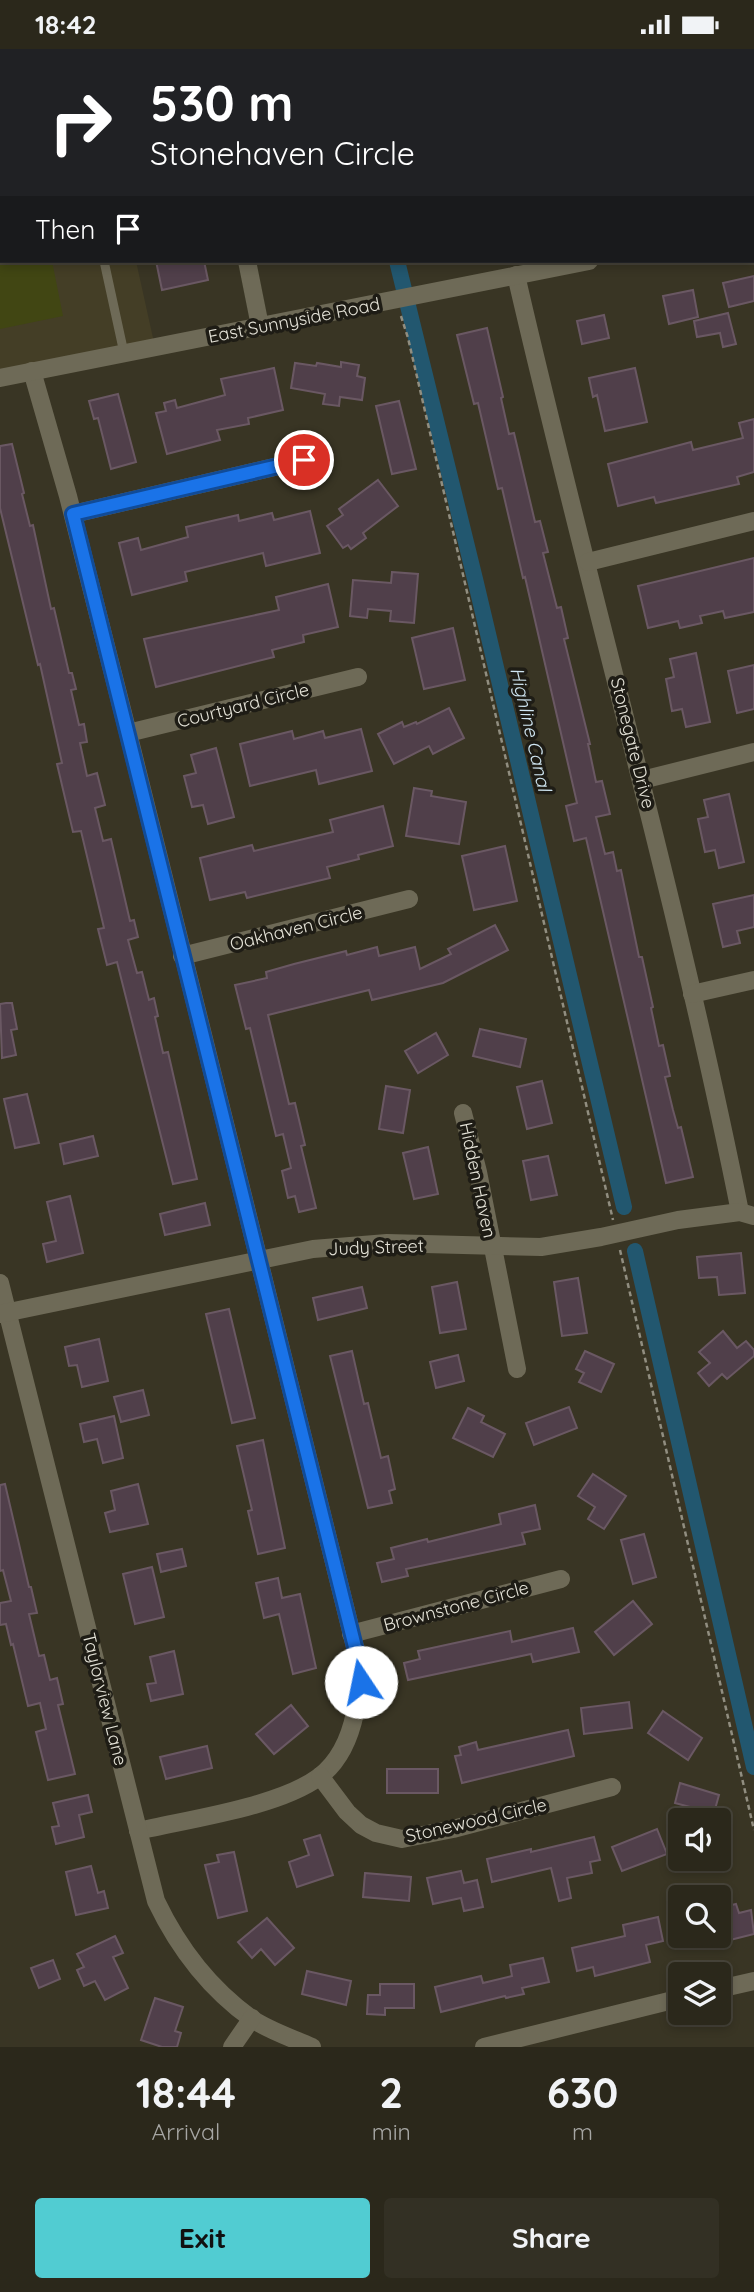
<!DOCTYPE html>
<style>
body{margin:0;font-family:Quicksand,sans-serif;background:#333024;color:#f1f3f6;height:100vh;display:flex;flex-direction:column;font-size:26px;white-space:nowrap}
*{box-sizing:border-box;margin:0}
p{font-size:23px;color:#a6a6a3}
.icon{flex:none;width:38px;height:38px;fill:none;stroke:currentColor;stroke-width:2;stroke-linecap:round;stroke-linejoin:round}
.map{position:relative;height:1998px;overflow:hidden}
.details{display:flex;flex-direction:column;background:#2b281b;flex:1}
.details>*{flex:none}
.banner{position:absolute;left:0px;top:0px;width:754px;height:214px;box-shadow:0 4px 10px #0003,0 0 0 2px #47443a;background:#202124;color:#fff;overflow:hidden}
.tools{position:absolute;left:668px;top:1759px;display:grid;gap:14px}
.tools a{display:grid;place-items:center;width:63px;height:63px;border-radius:7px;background:#2b281b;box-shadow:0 4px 10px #0003,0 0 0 2px #47443a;font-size:35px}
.pin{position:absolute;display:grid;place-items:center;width:60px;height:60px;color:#fff;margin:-30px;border:4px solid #fff;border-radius:50%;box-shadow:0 2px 7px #0007}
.me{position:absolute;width:77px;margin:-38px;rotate:349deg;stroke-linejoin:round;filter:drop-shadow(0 0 5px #0008)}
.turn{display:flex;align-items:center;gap:24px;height:147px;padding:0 35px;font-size:32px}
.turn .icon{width:91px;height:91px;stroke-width:2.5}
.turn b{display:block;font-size:49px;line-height:60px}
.then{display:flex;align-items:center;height:66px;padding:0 35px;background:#0003;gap:14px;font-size:26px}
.eta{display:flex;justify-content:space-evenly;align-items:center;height:119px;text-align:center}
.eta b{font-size:42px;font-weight:700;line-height:49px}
.primary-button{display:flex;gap:14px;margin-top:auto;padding:14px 35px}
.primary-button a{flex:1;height:80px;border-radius:7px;background:#51ccd2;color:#111;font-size:28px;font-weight:700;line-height:80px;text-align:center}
.primary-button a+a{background:#333024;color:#f1f3f6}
.status{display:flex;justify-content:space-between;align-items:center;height:49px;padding:0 35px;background:#2b281b;direction:ltr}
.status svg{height:19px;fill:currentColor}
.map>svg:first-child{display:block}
</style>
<div class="status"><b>18:42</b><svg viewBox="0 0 49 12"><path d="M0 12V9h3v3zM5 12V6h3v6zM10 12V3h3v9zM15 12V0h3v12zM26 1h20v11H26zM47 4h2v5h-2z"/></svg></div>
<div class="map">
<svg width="754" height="1998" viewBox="0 0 754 1998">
<rect width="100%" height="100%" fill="#393524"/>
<polygon fill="#443e26" points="0,0 89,2 2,2 2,212 136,212 155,298 0,329"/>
<polygon fill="#414613" points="0,0 6,2 2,2 2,212 52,212 63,267 0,280"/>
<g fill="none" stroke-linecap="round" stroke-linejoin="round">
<g stroke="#22576f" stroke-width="16">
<polyline points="344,0 344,2"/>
<polyline points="397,212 475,530 624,1158"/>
<polyline points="635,1202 754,1718"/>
</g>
</g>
<g fill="#503f4a" stroke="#6a5863" stroke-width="2">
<polygon points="156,212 204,212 208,231 162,241"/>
<polygon points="754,227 754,252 729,258 723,234"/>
<polygon points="693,241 698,268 669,275 663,247"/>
<polygon points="728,264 736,295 723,298 720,284 697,288 694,272"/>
<polygon points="604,266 609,289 582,295 577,272"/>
<polygon points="487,279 503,348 501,349 509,385 514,384 535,473 540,472 548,503 543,504 557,559 561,558 568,589 564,590 590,695 588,695 596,733 602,732 610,765 596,768 605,805 613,803 617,822 621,821 639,908 642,908 653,958 651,959 659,997 663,996 670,1027 665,1028 673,1061 678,1079 681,1078 693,1128 666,1134 586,789 574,792 566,757 577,754 525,528 523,529 502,439 498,440 478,354 474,355 457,286"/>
<polygon points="341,313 359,316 357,327 365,329 362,351 340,348 339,357 323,355 325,345 291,339 295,314 316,317 317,314 341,318"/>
<polygon points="274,319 283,361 248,369 249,375 217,381 220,391 167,405 156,364 166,362 164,354 175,351 177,359 225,346 221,330"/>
<polygon points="635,319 647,373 605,382 597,346 593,348 589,329"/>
<polygon points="118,345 136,413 111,420 98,369 94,370 89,352"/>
<polygon points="399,352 416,420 392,425 376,357"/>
<polygon points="754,370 754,423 737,428 739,435 656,454 654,448 618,457 608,415 691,393 693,401 743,389 739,374"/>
<polygon points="12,395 24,444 22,445 30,477 33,476 51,560 54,559 69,624 72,624 76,640 71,641 79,676 84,675 87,693 80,694 87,727 97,724 105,756 95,759 103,792 111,790 130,872 134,871 138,888 128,891 137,924 142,923 149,951 154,949 158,967 155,968 163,1004 168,1003 197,1130 173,1135 117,913 107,916 98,880 104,879 81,782 73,783 57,715 62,714 40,615 38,616 0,459 0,397"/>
<polygon points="378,431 398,457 363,484 366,489 351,500 348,496 343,499 327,477 343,466 339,460"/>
<polygon points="310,462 320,504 266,517 263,504 185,523 187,532 132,546 119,494 138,489 141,501 188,488 186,478 203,474 238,466 239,472 272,464 274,471"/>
<polygon points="754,509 754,563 725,569 723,562 700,567 702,574 680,579 678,572 648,579 638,537"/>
<polygon points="392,523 418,525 414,574 390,572 391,562 368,560 367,569 350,567 353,531 391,534"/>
<polygon points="328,535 338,578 303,586 304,593 272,601 274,608 156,638 144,590 279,561 276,548"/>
<polygon points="453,579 465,631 424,640 412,589"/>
<polygon points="696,604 710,673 686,678 682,660 672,662 666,630 674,628 670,610"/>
<polygon points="754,616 754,660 737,664 728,622"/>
<polygon points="449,659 464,689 433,705 429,697 394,715 378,685 402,673 404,678 416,673 417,675"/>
<polygon points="361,680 372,722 319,735 316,721 250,737 240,695 292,682 294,690 323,682 325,689"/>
<polygon points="216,699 234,768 208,775 203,756 192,758 184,727 196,724 191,706"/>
<polygon points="414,739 432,742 431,747 466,753 459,795 406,787"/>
<polygon points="729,745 744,813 719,819 715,801 705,803 698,770 708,768 704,751"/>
<polygon points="383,757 393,797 358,806 359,810 327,818 330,829 247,849 245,843 210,851 200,809 252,796 254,802 333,783 330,771"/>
<polygon points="505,797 517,852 474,861 462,807"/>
<polygon points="754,846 754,878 737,882 740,894 723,898 713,855"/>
<polygon points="495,876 508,901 443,934 372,951 369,941 268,966 289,1055 295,1054 305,1096 301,1097 316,1159 299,1163 295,1147 288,1149 282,1122 291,1119 283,1085 276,1087 250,979 246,980 235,936 267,929 266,923 294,915 346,902 347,906 377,898 379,907 415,898 420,920 451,905 448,900"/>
<polygon points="6,954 12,954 17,980 11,981 16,1006 2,1009 0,955"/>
<polygon points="480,980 526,990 520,1018 473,1007"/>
<polygon points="436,984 448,1006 418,1024 405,1002"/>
<polygon points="542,1032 552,1074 527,1080 517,1038"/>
<polygon points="386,1037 410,1041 403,1084 379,1080"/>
<polygon points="27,1045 39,1094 15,1099 4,1050"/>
<polygon points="93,1087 98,1107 64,1115 60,1095"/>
<polygon points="428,1098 438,1145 414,1150 403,1104"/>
<polygon points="548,1107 557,1146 531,1151 523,1112"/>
<polygon points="70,1147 83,1204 47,1213 43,1195 56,1192 47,1153"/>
<polygon points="205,1154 210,1176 165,1186 160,1165"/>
<polygon points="741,1204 745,1244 719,1246 717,1228 699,1229 697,1208"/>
<polygon points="578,1229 587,1284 562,1287 554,1233"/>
<polygon points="457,1233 466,1280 440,1284 432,1238"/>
<polygon points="362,1238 367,1259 318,1271 313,1249"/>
<polygon points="229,1260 255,1369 232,1374 206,1265"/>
<polygon points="723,1282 737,1299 746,1292 754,1301 754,1307 727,1330 722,1325 709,1337 698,1324 710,1314 699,1303"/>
<polygon points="99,1290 108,1332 82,1338 77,1316 69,1317 65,1298"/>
<polygon points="352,1302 364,1355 368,1354 381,1409 388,1407 395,1440 389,1442 392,1454 368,1459 330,1307"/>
<polygon points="585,1302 614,1315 601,1343 579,1333 584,1324 576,1320"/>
<polygon points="458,1306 464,1332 436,1339 430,1313"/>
<polygon points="143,1341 149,1366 121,1373 114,1348"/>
<polygon points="569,1358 577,1379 534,1396 526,1374"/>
<polygon points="468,1359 484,1367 481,1373 505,1385 493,1408 453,1389"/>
<polygon points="114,1367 123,1409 103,1414 97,1390 84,1393 80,1375"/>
<polygon points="263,1391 285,1499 258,1505 248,1462 252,1461 237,1397"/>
<polygon points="593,1425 626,1447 604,1480 588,1470 595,1458 578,1447"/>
<polygon points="5,1435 29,1538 31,1538 37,1564 29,1565 39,1607 44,1606 50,1631 57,1629 63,1655 58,1656 75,1725 48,1731 36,1683 46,1680 40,1654 28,1657 13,1595 11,1596 6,1575 0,1576 0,1554 11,1552 3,1521 0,1522 0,1436"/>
<polygon points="138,1435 148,1475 110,1483 105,1464 115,1461 111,1442"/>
<polygon points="535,1456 540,1480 522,1484 525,1495 406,1520 408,1527 382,1533 377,1514 394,1510 391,1499 427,1490 428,1493 501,1475 499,1465"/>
<polygon points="644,1485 656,1528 633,1535 621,1491"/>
<polygon points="182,1500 186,1517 161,1523 157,1505"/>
<polygon points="152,1518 164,1568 135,1575 123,1525"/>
<polygon points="278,1529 282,1549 300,1545 316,1619 293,1625 279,1565 264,1569 256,1534"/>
<polygon points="633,1552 652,1575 614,1606 595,1583"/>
<polygon points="573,1579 579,1603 533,1613 531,1605 408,1631 404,1614 420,1610 418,1602 510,1582 512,1593"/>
<polygon points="174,1602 183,1645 151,1652 147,1635 156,1634 150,1608"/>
<polygon points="629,1653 632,1679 584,1685 581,1659"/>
<polygon points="291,1656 308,1677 274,1705 256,1685"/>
<polygon points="663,1662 702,1689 688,1711 648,1684"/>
<polygon points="568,1681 574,1707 462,1734 455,1707 461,1706 459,1698 476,1693 478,1701"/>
<polygon points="207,1697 212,1719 166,1730 160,1708"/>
<rect x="387" y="1720" width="51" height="24"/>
<polygon points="680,1734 719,1746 712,1771 686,1771 690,1758 675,1754"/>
<polygon points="88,1746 92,1763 79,1766 84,1788 56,1795 52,1778 59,1777 53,1754"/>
<polygon points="657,1780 667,1805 622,1822 612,1798"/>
<polygon points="320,1786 333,1826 297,1838 289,1813 309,1806 304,1791"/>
<polygon points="594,1788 600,1811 590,1813 592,1824 567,1829 571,1849 559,1852 551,1819 492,1833 487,1810 531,1800 531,1803"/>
<polygon points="234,1803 247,1862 218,1869 205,1816 219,1813 217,1806"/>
<polygon points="91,1817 98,1844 104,1842 108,1859 76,1866 66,1823"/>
<polygon points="461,1822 464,1834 477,1831 483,1858 464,1862 461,1849 433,1855 427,1829"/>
<polygon points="365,1824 411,1828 409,1852 363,1848"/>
<polygon points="736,1855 739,1864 751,1861 754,1885 730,1891 728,1884 719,1886 719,1859"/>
<polygon points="658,1868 663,1892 646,1896 650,1913 595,1927 593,1918 577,1922 572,1899 625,1887 623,1876"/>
<polygon points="267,1869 294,1899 275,1916 261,1900 252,1909 238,1893"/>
<polygon points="115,1887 123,1904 113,1908 128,1939 105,1951 95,1932 84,1937 77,1921 84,1918 77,1905"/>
<polygon points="543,1909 549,1933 522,1939 524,1945 506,1949 505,1947 441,1963 435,1938 481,1927 483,1934 512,1927 510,1916"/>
<polygon points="53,1911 60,1930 39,1939 31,1919"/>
<polygon points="307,1922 351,1932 346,1956 302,1945"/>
<polygon points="380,1935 414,1935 414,1959 385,1959 385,1966 367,1965 368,1946 380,1946"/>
<polygon points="155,1949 183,1958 175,1982 181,1984 177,1998 162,1998 141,1991"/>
</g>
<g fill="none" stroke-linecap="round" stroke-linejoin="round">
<g stroke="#918e80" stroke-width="2.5" stroke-dasharray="5 3.5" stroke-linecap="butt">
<polyline points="401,267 408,289 613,1171"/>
<polyline points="620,1201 754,1781"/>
</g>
<g stroke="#6e6a57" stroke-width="9">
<polyline points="58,0 58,2"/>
<polyline points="104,212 124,304"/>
</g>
<g stroke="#6e6a57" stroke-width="18">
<polyline points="198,0 199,2"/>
<polyline points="611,0 611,2"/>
<polyline points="247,212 260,277"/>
<path d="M516 226C588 539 677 848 740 1163"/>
<path d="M32 322 68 447 128 684 358 1610C361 1631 359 1643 355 1664 350 1688 339 1713 319 1728 278 1758 189 1770 138 1782"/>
<polyline points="73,465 304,411"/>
<polyline points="588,513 754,472"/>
<polyline points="128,684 358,628"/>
<polyline points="642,731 754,703"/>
<polyline points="182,907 409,850"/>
<polyline points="692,945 754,931"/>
<polyline points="463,1064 478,1123 517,1320"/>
<path d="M0 1234 156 1852C178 1898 210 1940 252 1970 270 1982 292 1989 312 1998"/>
<polyline points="351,1585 561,1530"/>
<polyline points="320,1727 347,1763 361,1776 376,1784 402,1790 453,1780 612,1738"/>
<polyline points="719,1940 754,1932"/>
<polyline points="232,1998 252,1969"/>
<polyline points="484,1998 681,1949"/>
</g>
<polyline stroke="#6e6a57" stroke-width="18" points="0,1265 313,1200 387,1194 541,1198 601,1188 678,1171 740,1163 754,1167"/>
<g stroke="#6e6a57" stroke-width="18">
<polyline points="752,178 754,178"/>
<polyline points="0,329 589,212"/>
</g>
</g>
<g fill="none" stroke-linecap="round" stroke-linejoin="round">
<defs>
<polyline id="route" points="304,411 73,465 358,1610 361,1633"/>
</defs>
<use href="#route" stroke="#114b97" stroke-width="18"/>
<use href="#route" stroke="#1a73e8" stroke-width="12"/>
</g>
<g text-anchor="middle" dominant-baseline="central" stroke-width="7" stroke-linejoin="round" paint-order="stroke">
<g font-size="18" fill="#e5e3d8" stroke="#1e1c15">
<text transform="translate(294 271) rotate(-11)">East Sunnyside Road</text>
<text transform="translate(243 656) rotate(-14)">Courtyard Circle</text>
<text transform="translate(633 694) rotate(76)">Stonegate Drive</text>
<text transform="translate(296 879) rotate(-14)">Oakhaven Circle</text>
<text transform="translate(478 1131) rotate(78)">Hidden Haven</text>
<text transform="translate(376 1198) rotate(-2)">Judy Street</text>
<text transform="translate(456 1557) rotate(-15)">Brownstone Circle</text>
<text transform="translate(105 1650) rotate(76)">Taylorview Lane</text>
<text transform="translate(476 1771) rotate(-13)">Stonewood Circle</text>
</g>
<g font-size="19" font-style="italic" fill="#d1e7f3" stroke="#1e1c15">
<text transform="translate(531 680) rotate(77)">Highline Canal</text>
</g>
</g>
</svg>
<div class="tools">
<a><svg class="icon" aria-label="sound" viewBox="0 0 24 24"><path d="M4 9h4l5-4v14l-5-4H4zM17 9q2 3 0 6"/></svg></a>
<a><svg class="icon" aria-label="search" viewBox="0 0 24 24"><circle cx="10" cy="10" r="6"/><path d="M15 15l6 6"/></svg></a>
<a><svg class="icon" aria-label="layers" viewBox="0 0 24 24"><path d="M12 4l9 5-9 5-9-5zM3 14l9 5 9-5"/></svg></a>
</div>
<div class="pin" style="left:304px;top:411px;background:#d93025"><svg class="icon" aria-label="arrive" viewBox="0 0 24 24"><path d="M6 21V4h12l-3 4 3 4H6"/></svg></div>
<svg class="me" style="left:361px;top:1633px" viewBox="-20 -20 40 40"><circle r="19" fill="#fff"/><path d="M0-13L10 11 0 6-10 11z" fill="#1a73e8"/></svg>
<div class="banner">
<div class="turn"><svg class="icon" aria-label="right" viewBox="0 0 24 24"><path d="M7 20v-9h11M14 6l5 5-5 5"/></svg><div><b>530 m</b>Stonehaven Circle</div></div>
<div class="then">Then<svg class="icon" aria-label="arrive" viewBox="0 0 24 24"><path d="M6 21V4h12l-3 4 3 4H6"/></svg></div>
</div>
</div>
<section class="details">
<div class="eta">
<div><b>18:44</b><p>Arrival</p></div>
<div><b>2</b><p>min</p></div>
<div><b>630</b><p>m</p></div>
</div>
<div class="primary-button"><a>Exit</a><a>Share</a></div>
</section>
